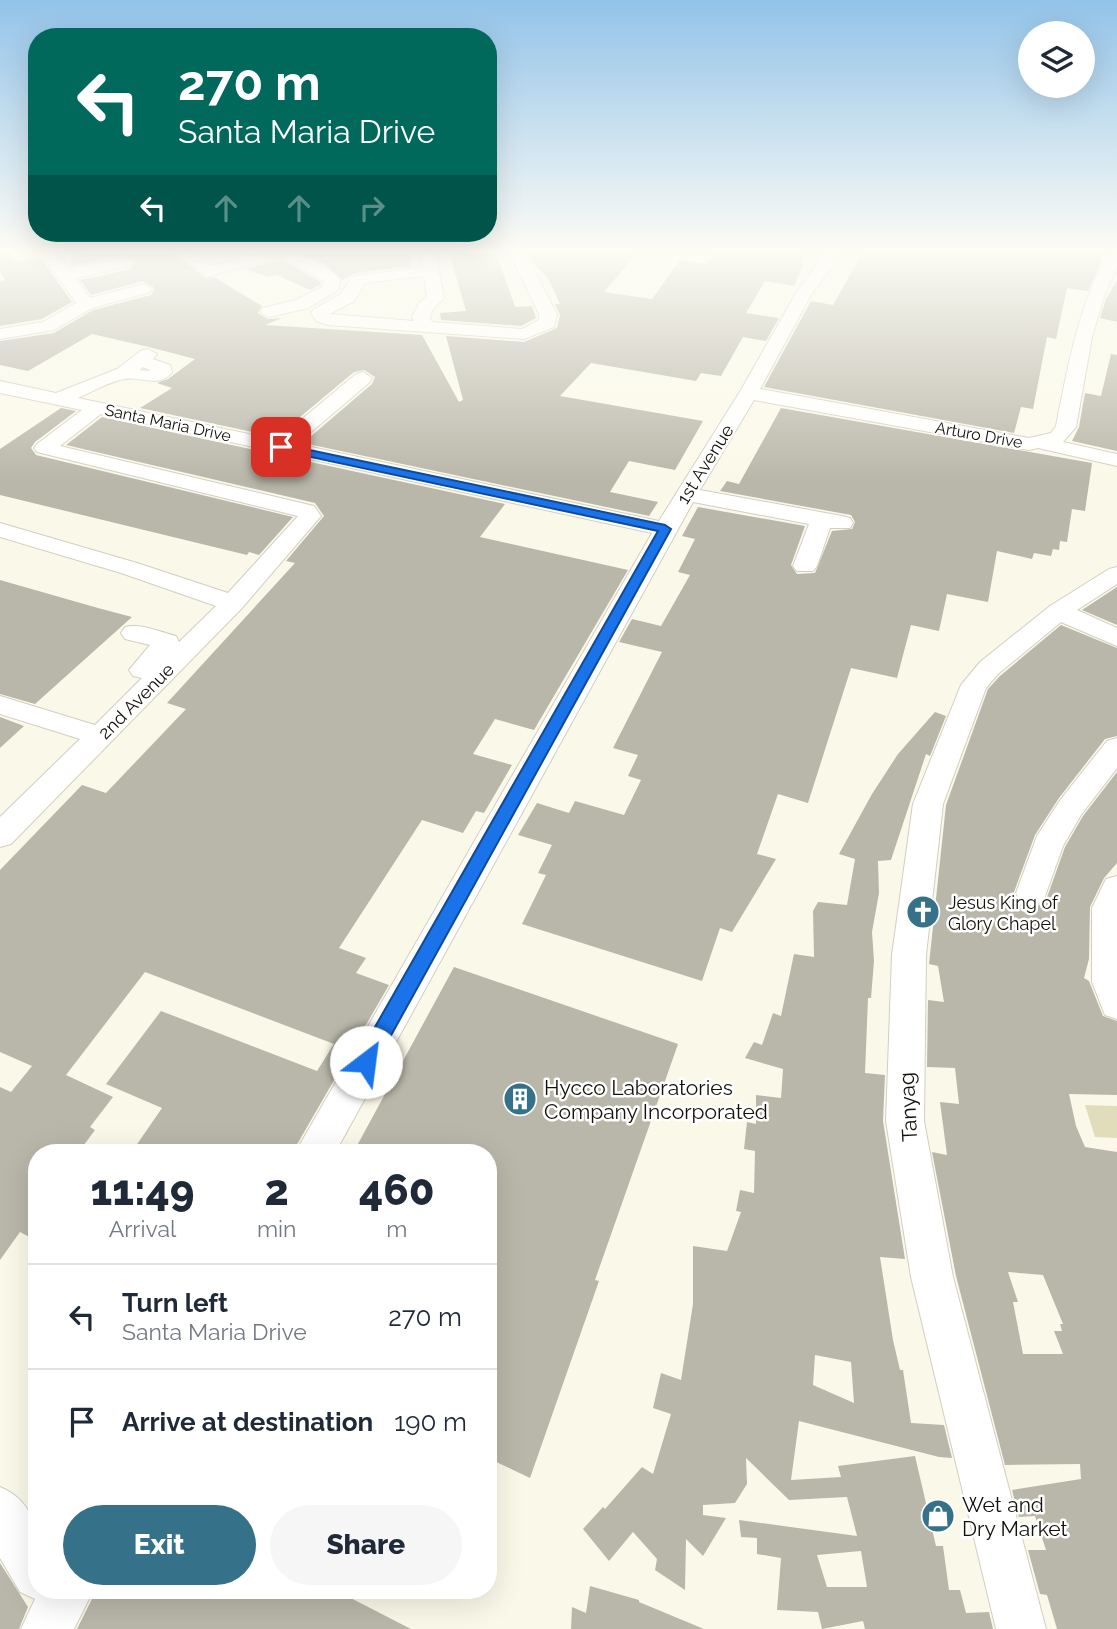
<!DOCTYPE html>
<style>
body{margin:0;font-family:Raleway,sans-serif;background:#f6f6f7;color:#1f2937;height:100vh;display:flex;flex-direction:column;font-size:26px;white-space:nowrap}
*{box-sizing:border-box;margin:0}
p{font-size:23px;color:#747a83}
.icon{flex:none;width:38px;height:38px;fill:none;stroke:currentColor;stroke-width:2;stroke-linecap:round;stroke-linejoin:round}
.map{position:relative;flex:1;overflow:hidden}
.sheet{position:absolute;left:28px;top:1144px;width:469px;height:455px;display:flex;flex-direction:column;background:#fff;border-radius:28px;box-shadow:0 7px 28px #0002}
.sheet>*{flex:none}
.top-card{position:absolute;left:28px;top:28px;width:469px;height:214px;border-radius:28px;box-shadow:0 7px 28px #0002;background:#00695c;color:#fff;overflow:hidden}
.buttons{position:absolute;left:1018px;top:21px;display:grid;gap:14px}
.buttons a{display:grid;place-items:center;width:77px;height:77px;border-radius:50%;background:#fff;box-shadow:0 7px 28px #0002;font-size:35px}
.pin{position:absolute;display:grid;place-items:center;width:60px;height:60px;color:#fff;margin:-30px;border-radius:14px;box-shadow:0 4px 10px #0006}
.me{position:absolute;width:77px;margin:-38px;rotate:30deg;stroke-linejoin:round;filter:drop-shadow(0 0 5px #0008)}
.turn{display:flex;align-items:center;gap:24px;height:147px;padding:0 35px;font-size:32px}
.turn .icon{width:91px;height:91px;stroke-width:2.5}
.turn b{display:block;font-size:49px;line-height:60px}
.lanes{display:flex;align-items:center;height:66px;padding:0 35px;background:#0003;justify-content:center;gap:35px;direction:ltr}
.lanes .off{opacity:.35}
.eta{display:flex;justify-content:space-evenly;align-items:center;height:119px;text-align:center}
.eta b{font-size:42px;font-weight:800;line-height:49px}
.button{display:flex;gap:14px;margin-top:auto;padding:14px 35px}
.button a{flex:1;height:80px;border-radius:42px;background:#357289;color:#fff;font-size:28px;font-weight:800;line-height:80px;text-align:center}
.button a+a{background:#f6f6f7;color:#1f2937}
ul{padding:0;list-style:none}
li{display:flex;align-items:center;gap:21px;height:105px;padding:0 35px;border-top:2px solid #e0e1e3}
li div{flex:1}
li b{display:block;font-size:26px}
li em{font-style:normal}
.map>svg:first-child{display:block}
</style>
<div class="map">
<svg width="1117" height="1629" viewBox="0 0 1117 1629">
<rect width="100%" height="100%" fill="#faf9e9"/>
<polygon fill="#e1ddba" points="1085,1105 1117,1106 1117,1138 1095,1137"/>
<g fill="#b9b7a9" fill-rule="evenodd">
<polygon points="0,252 8,252 17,261 40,257 72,302 42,319 0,326 0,281 5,280 0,272"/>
<polygon points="72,252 172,252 206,278 214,277 262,306 258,313 268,319 282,318 265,325 422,335 459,402 463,400 446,336 524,342 557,328 560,315 555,304 560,304 548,278 534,264 527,252 638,252 604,292 652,299 680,260 705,264 717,252 805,252 800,263 804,263 794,286 765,281 746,313 779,318 766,341 743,337 721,376 701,373 696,381 591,363 560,396 703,421 675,470 629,461 610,492 658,502 649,516 303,443 372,384 375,377 364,370 354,372 276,437 140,408 172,388 157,383 168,379 195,359 149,347 92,334 28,371 0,365 0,341 54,333 93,310 151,295 154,290 153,287 143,281 91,295 80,280 132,269 135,262 124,255 71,266"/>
<polygon points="294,252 411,252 410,266 355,273 343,280 323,263"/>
<polygon points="449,252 496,252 515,307 532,306 536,318 521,326 441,320 440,313 466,311"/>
<polygon points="863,252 1101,252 1101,262 1088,291 1067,288 1056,339 1047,337 1033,409 1021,407 1014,433 764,387 811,301 833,305"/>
<polygon points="282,260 321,282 320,285 310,290 277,275 268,277 247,269"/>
<polygon points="1117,280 1117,322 1100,318 1106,299"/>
<polygon points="1111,354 1117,355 1117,451 1072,441 1079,427 1085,393 1101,396"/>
<polygon points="61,408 76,411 35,442 31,448 36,455 293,517 259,555 249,552 247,555 0,495 0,449"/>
<polygon points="781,408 1092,463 1085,511 1072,509 1067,542 1060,541 1059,550 1053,549 1051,556 1034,553 1032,559 997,551 988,602 947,594 939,631 911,625 897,678 851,668 808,803 778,794 757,854 776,859 732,932 720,928 702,981 522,924 546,875 538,873 552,845 518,835 537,803 569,813 575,801 624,815 641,780 628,776 638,755 613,748 662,652 619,642 632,619 661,626 690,575 678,572 695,539 682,536 698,507 805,526 791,565 797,574 815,573 832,531 852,529 855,522 851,515 720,491 727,481 739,484"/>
<polygon points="102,417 505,504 480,537 628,570 534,730 495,719 473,754 512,765 484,813 476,811 463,833 422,820 339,948 366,958 356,973 389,985 292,1153 131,1153 162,1108 106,1084 161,1011 317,1071 334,1044 145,972 66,1075 113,1097 90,1127 95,1130 78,1153 37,1153 37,1241 20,1232 0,1260 0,1087 11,1092 32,1066 0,1052 0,870 82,785 106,793 186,709 167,703 295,563 286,561 324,516 315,503 66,445"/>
<polygon points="0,580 98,608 132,617 35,704 0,694"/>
<polygon points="1117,587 1117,625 1082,610"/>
<path d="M1061 625 1117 648V736L1105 739 1059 798 1035 835 1014 892 1019 903 1031 908 1045 903 1065 847 1083 816 1117 772V863L1104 878 1090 907 1089 959 1084 978 1089 981 1103 1016 1117 1021V1095L1069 1094 1076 1126 1085 1147 1117 1152V1629H1057L1047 1595 1040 1594 1028 1550H1046L1035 1516 1019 1517 1012 1490 1081 1479 1080 1464 1005 1465 956 1276 932 1152 947 1155 940 1102 959 1104 955 1068 927 1067 928 1000 944 1002 938 966 929 964 946 805 988 689 1000 676ZM1008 1272 1043 1275 1063 1324H1060L1062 1331H1054L1063 1354H1023L1013 1302H1018Z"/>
<path d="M935 712 946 716 930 756 926 754 891 860 878 861 879 893 872 932 874 961 871 998H868L865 1073 885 1075 883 1121 905 1259 880 1257 893 1340 900 1370H903L911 1423 944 1425 952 1458 939 1457 799 1421 791 1480 841 1477 838 1466 915 1456 936 1546H943L949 1590H960L966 1613 989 1612 993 1629H865L863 1621 822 1629 818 1612 777 1610 781 1558 757 1554V1538L741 1537 739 1520 857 1536 847 1497 789 1500 746 1458 747 1484 735 1503 703 1505V1515L726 1518 703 1556 686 1539 685 1590 655 1570 657 1559 633 1532 609 1561 583 1529 603 1507 605 1509 642 1467 653 1474 671 1414 653 1408 661 1373 681 1380 693 1304V1246L727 1251 741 1212 736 1211 740 1190 754 1193 755 1151 744 1149 747 1122 756 1124V1095L781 1098 783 1069 745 1058 754 1042 762 1045 773 1013 781 1016 794 954 814 957 813 911 818 902 847 905 855 859 839 854 872 794 898 754ZM815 1355 851 1362 854 1403 813 1385ZM861 1551 867 1587H827L817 1555Z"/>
<polygon points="0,717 24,726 0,748"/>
<polygon points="454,967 678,1044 595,1280 599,1281 530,1478 488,1458 488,1153 353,1153"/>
<polygon points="0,1563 28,1607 19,1629 0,1629"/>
<polygon points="590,1586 639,1600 639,1602 704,1629 571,1629 572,1607 586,1613"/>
<polygon points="96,1591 337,1591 411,1629 77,1629"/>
</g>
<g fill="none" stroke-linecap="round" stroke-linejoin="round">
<defs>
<g id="minor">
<polygon points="40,252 55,252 68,269 125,258 131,260 133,263 131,266 75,278 90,298 144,284 152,289 150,292 92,308 54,330 0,339 0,329 43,322 76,303"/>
<path d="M174 252H192L211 266C259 254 295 241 338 277L340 280 338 290 308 308 269 317 261 312 263 308 296 300 322 287 324 281 282 257 208 276Z"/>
<path d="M419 252H435L444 298 433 309 430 317 432 322 522 329 539 320V314L509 252H524L557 314 554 327 524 339 328 325 316 321 311 313 314 309 341 294 350 279 355 276 422 267ZM424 276 427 297 419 303 412 317 414 321 330 314 354 301 365 283Z"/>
<path d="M822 252H837L839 256 811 295 760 389 1029 438 1051 433 1056 426C1068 366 1078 306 1109 252H1117V266L1105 293 1092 337 1076 427 1063 442 1117 454V466L1038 448 1029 450 754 400 700 490 842 516 850 518 853 523 850 528H830L817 566 813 571H797L793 566 809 524 693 502 335 1153H295L652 533 101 414 60 446 314 506 321 516 242 608 11 844 0 847V817L80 739 0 714V696L95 725 142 678 133 676 129 670 150 645 125 639 121 633 125 627C141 623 160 632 176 636L179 642 216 606 121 573 0 537V523L137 563 228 593 298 516 37 452 34 448 37 444 82 410 0 393V381L56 393 117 369 142 350 148 349 157 354 153 359 170 365 172 372C158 389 143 376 125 379 110 381 92 392 78 398L277 440 356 374 363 372 372 378 370 382 297 444 659 521 741 390 795 295 823 256ZM143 367 151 371 140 370Z"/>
<polygon points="1117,567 1117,584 1077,610 1117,628 1117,646 1061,622 998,674 986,688 943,804 926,955 924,1121 953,1277 1046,1629 996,1629 911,1277 886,1121 892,955 913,804 961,685 980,662 1050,606 1109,569"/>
<polygon points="1117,738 1117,768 1081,815 1063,846 1043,902 1032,906 1021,902 1016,893 1037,836 1061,799 1107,741"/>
<polygon points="1117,876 1117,1019 1105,1015 1092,982 1092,908 1106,879"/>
<path d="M0 1487C45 1506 37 1550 37 1591H93L74 1629H21L35 1599 20 1592 0 1558Z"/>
</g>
</defs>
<use href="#minor" stroke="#d1cfc0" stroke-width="2"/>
<use href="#minor" fill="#fff" fill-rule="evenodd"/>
</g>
<linearGradient id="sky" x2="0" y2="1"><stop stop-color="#92c3e9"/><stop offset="0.52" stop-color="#fdfcf5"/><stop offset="1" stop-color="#fdfcf5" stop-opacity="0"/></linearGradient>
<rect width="1117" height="481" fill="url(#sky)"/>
<polygon fill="#1a73e8" stroke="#114b97" stroke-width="2" points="281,444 665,525 671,529 373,1068 366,1070 359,1068 356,1062 359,1055 658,531 278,450 278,445"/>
<defs>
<symbol id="church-disc" viewBox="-11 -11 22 22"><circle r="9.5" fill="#357289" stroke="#fff"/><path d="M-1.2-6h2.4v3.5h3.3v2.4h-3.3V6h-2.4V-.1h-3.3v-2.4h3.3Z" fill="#fff"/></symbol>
<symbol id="building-disc" viewBox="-11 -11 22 22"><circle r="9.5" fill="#357289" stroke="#fff"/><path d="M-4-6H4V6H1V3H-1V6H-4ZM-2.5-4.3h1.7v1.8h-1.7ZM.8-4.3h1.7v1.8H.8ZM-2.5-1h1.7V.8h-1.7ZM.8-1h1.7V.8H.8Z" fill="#fff"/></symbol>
<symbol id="shop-disc" viewBox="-11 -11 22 22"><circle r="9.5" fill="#357289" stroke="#fff"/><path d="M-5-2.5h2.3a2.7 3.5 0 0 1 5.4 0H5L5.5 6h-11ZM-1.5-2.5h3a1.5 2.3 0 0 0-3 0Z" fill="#fff"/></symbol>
</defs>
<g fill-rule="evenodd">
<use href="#church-disc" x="904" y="893" width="38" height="38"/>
<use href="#building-disc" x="501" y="1080" width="38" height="38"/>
<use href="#shop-disc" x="919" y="1497" width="38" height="38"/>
</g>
<g text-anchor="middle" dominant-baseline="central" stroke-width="5" stroke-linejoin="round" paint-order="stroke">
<g font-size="16" fill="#12110c" stroke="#fff">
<text transform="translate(168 423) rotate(12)">Santa Maria Drive</text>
<text transform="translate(979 435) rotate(10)">Arturo Drive</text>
</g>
<g font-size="18" fill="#12110c" stroke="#fff">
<text transform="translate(705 464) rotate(-58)">1st Avenue</text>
<text transform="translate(136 701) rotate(-45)">2nd Avenue</text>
</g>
<g font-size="18" fill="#12110c" stroke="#fff" text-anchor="start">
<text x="948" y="902">Jesus King of<tspan x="948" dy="21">Glory Chapel</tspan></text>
</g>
<g font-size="21" fill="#12110c" stroke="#fff" text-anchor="start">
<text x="544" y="1087">Hycco Laboratories<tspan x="544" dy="24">Company Incorporated</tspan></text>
<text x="962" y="1504">Wet and<tspan x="962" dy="24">Dry Market</tspan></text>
</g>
<g font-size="21" fill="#12110c" stroke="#fff">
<text transform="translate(908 1107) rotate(-93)">Tanyag</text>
</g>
</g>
</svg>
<div class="buttons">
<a><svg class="icon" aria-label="layers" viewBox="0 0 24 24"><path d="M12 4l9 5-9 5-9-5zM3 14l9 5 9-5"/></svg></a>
</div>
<div class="pin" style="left:281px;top:447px;background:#d93025"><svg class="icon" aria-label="arrive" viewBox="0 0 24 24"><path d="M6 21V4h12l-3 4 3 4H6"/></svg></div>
<svg class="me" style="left:366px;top:1062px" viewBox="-20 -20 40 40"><circle r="19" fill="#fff"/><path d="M0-13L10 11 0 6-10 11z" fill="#1a73e8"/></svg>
<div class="top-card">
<div class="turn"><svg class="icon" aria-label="left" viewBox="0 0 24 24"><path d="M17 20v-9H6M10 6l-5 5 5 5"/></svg><div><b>270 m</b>Santa Maria Drive</div></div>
<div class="lanes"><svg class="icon" aria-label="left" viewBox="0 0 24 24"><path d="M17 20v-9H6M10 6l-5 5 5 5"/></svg><svg class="icon off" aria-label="ahead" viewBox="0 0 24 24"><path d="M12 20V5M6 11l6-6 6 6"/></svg><svg class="icon off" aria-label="ahead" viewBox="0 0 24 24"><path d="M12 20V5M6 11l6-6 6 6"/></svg><svg class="icon off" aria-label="right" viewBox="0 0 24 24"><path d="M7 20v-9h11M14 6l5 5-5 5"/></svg></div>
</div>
<section class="sheet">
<div class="eta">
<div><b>11:49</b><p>Arrival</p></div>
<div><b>2</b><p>min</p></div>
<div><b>460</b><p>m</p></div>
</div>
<ul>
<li><svg class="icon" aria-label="left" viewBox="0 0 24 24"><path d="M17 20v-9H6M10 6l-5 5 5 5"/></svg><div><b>Turn left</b><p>Santa Maria Drive</p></div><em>270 m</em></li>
<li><svg class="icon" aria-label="arrive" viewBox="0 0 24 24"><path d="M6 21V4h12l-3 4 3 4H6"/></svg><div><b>Arrive at destination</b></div><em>190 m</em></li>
</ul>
<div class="button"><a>Exit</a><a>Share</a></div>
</section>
</div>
